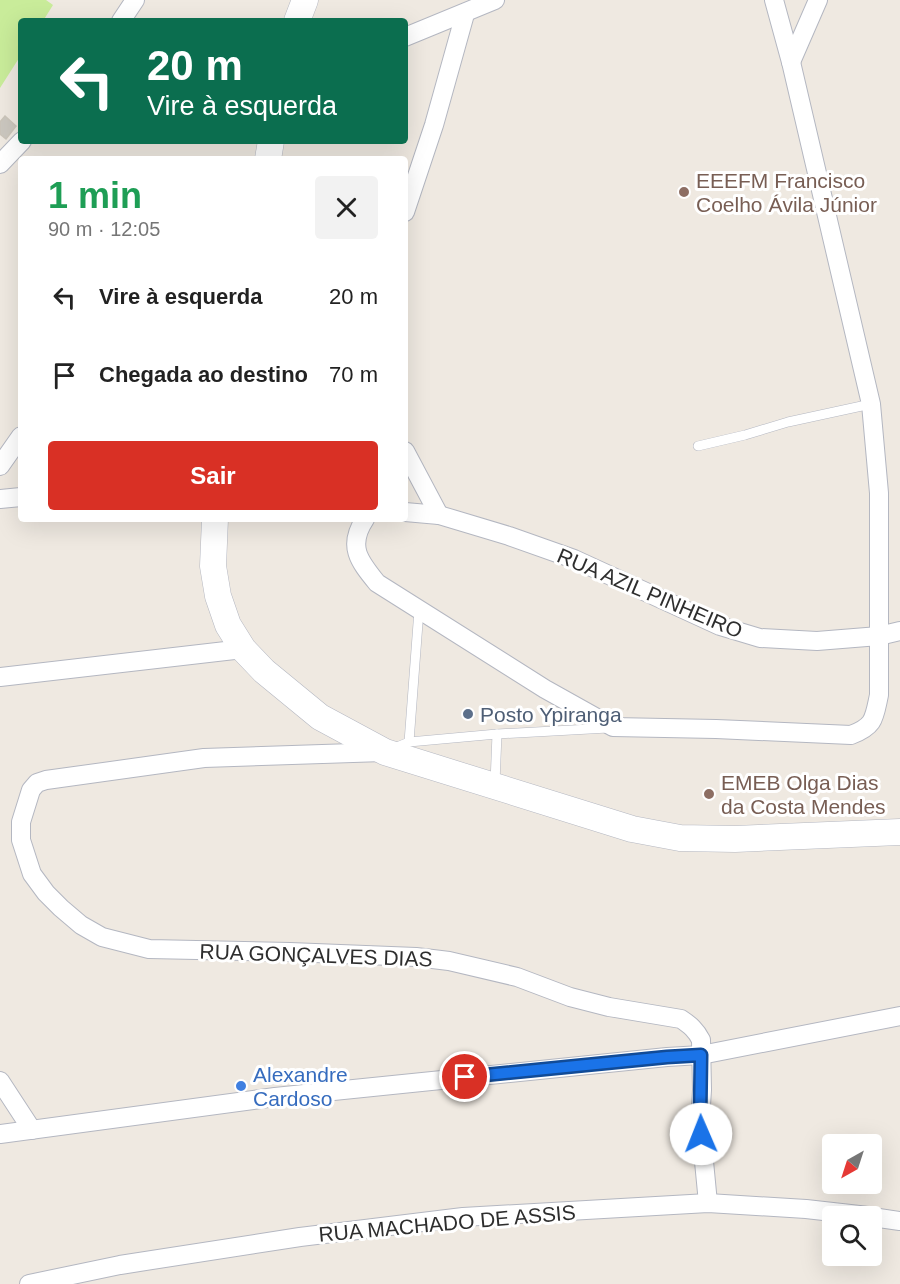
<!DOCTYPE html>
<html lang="pt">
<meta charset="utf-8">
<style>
body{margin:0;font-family:Arial,sans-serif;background:#f2f2f2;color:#222;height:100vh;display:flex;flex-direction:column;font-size:22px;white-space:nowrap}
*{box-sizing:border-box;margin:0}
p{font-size:20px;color:#767676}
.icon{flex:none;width:33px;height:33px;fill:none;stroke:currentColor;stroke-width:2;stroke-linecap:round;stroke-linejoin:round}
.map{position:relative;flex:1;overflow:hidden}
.details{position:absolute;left:18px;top:156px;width:390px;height:366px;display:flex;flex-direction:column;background:#fff;border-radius:6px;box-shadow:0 6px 24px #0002}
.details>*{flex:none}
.guide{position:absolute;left:18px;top:18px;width:390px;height:126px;border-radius:6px;box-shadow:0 6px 24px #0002;background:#0b6e4f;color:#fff;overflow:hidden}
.needle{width:39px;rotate:219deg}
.buttons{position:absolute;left:822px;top:1134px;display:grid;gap:12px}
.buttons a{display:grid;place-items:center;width:60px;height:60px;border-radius:6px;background:#fff;box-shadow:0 6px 24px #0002;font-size:30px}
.pin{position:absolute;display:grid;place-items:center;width:51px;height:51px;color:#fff;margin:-26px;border:3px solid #fff;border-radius:50%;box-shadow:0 2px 6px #0007}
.me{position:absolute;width:66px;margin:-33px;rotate:359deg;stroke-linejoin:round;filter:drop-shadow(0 0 4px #0008)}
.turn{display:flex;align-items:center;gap:21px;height:126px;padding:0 30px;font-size:27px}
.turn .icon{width:78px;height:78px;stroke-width:2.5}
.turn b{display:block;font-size:42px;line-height:51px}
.round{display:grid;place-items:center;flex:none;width:63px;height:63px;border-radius:6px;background:#f2f2f2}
.overview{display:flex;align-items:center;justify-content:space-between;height:102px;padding:0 30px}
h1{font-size:36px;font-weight:600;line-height:45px;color:#1e9e55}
.action{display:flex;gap:12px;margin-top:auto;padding:12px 30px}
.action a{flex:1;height:69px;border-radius:6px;background:#d93025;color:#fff;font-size:24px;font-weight:600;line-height:69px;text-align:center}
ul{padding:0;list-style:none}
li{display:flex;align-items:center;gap:18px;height:78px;padding:0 30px}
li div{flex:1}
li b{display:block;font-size:22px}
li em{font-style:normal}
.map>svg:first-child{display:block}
</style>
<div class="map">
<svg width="900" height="1284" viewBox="0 0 900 1284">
<rect width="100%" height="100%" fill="#efe9e1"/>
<polygon fill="#c9ec9a" points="0,0 46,0 53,5 43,21 21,21 21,55 0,88"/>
<polygon fill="#cbc7bf" stroke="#cbc5ba" stroke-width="1.5" points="5,116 16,126 6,139 0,134 0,122"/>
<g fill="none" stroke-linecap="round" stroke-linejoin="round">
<defs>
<g id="lane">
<polyline points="698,446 745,435 788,422 871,404"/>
<polyline points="409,742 419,610"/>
<polyline points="392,749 409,742 497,734 608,728"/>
<polyline points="495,783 497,734"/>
</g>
<g id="street">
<polyline points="121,21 135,0"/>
<polyline points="405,37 495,0"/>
<polyline points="791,62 818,0"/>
<polyline points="0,164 22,141"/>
<polyline points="405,212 434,125 465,14"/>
<polyline points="405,451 439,515"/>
<polyline points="0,466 21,436"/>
<polyline points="0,499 21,497"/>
<polyline points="405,512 439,515 509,536 574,559 720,626 760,638 817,641 879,636 900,631"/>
<path d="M365 519C347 546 359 561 377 583L545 689 613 727 716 729 851 735C875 726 874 718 879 695V493L871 404 791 62 774 0"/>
<polyline points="0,677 243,649"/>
<path d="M383 752 204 758 46 780 37 783 31 790 21 822V840L32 874 46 893 61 908 81 925 102 937 149 949 290 952 416 957 449 961 517 977 570 997 609 1007 681 1019C690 1025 696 1030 701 1040L702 1090 700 1120 708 1203"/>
<polyline points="0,1081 32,1130"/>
<polyline points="0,1134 275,1097 667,1057 701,1055 900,1016"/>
<polyline points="872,1217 900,1221"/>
<polyline points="29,1284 120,1265 300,1237 463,1217 708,1203 806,1209 868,1216"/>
</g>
<g id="secondary">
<polyline points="297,21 305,0"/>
<polyline points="268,159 271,141"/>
<polyline points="215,519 213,566 218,596 228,625 243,649 264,671 320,717 385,752 632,829 680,838 735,839 900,832"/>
</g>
</defs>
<use href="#lane" stroke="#b4b7c1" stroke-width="10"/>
<use href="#street" stroke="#b4b7c1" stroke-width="20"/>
<use href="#secondary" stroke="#b4b7c1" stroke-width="27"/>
<use href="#lane" stroke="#fff" stroke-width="9"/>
<use href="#street" stroke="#fff" stroke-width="18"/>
<use href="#secondary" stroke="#fff" stroke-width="26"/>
</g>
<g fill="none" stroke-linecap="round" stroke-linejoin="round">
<defs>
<polyline id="route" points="465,1077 667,1057 701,1055 700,1120 701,1134"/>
</defs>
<use href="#route" stroke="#114b97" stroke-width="15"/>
<use href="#route" stroke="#1a73e8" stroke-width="10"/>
</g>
<g fill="#8d6e63" stroke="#fff" stroke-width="2">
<circle cx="684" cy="192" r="6"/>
<circle cx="709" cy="794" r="6"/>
</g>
<circle fill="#5c6f8a" stroke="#fff" stroke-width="2" cx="468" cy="714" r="6"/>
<circle fill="#3f7fe0" stroke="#fff" stroke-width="2" cx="241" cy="1086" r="6"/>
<g text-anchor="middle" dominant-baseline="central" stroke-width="6" stroke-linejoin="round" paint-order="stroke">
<g font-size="21" fill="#785e54" stroke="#fff" text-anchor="start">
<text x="696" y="180">EEEFM Francisco<tspan x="696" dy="24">Coelho Ávila Júnior</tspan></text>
<text x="721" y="782">EMEB Olga Dias<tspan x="721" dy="24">da Costa Mendes</tspan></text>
</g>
<g font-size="21" fill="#2e2e2e" stroke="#fff">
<text transform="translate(650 593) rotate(23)">RUA AZIL PINHEIRO</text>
<text transform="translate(316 955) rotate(2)">RUA GONÇALVES DIAS</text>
<text transform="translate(447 1223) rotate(-5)">RUA MACHADO DE ASSIS</text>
</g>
<g font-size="21" fill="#4e5e75" stroke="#fff" text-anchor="start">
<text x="480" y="714">Posto Ypiranga</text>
</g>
<g font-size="21" fill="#366cbe" stroke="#fff" text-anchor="start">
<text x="253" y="1074">Alexandre<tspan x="253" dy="24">Cardoso</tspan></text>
</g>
</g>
</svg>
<div class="buttons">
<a><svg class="needle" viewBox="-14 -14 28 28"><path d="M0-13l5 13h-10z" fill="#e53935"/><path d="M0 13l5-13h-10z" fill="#767676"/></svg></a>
<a><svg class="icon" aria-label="search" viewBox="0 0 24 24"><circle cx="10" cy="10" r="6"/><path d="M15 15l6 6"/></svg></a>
</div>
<div class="pin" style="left:465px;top:1077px;background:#d93025"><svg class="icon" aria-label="arrive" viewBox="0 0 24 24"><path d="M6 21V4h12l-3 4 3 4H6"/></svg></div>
<svg class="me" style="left:701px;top:1134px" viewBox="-20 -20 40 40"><circle r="19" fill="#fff"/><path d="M0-13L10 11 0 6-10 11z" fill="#1a73e8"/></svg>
<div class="guide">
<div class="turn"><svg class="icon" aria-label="left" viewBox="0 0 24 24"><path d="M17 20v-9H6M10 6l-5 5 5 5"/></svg><div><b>20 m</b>Vire à esquerda</div></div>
</div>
<section class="details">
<div class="overview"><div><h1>1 min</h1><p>90 m · 12:05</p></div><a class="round"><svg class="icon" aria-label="close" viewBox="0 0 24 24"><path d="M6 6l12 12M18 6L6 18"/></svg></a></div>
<ul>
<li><svg class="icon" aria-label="left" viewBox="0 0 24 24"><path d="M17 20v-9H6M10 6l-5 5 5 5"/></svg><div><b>Vire à esquerda</b></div><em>20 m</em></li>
<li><svg class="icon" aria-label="arrive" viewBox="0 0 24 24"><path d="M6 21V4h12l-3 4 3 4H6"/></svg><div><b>Chegada ao destino</b></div><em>70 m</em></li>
</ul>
<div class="action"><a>Sair</a></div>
</section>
</div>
